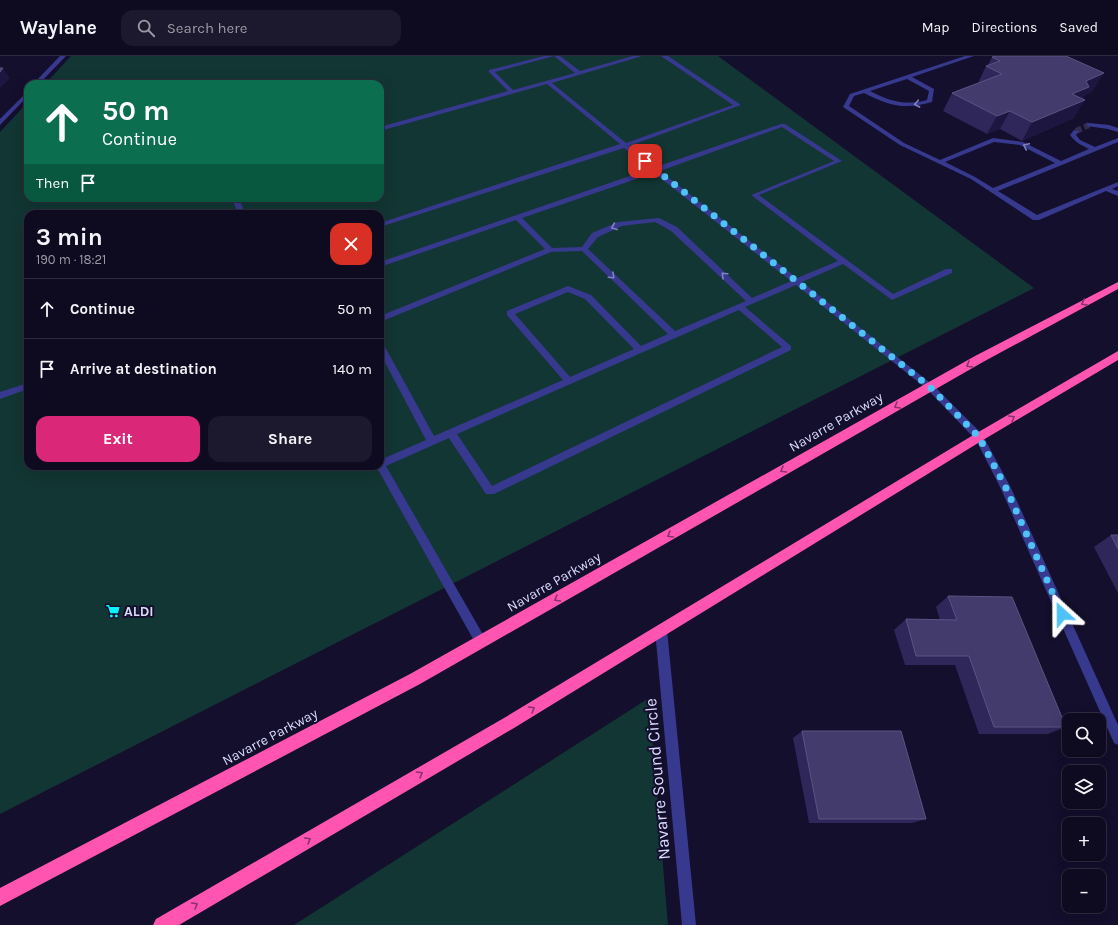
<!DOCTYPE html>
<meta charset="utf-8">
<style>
body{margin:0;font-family:Karla,sans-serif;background:#1c192e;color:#f1f3f6;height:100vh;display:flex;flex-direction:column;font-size:15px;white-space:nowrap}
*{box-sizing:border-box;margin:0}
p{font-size:13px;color:#9b9ba5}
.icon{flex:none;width:22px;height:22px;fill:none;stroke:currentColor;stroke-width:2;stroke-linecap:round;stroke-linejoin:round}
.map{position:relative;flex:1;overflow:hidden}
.panel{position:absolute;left:24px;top:154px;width:360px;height:260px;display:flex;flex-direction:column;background:#0e0b21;border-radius:12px;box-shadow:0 4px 16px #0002,0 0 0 1px #2e2b3f}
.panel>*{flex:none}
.banner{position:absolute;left:24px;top:24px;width:360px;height:122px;border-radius:12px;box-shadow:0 4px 16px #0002,0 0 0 1px #2e2b3f;background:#0b6e4f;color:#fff;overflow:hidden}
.tools{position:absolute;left:1062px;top:657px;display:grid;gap:8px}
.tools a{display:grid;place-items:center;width:44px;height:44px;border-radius:8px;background:#0e0b21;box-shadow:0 4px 16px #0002,0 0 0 1px #2e2b3f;font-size:20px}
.pin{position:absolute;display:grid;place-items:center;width:34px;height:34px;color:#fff;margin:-17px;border-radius:8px;box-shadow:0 2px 6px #0006}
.me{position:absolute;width:44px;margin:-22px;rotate:336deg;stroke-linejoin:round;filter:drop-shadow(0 0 3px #0008)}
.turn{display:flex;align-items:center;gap:14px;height:84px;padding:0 12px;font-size:18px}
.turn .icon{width:52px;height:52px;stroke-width:2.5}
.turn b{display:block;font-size:28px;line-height:34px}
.then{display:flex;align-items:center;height:38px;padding:0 12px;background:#0003;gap:8px;font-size:15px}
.round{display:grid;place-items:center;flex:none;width:42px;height:42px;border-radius:12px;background:#1c192e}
.headline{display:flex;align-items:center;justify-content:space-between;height:68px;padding:0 12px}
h1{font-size:24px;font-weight:700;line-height:30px}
.cta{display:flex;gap:8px;margin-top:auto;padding:8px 12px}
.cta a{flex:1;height:46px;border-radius:12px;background:#db2777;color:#fff;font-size:16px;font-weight:700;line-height:46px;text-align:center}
.cta a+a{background:#1c192e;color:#f1f3f6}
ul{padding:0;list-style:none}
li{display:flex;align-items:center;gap:12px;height:60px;padding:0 12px;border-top:1px solid #2e2b3f}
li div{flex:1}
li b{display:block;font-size:15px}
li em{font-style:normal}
header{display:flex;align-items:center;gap:24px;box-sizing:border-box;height:56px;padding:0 20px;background:#0e0b21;border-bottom:1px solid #2e2b3f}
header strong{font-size:19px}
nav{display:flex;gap:22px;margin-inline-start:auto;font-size:14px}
.search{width:280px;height:36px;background:#1c192e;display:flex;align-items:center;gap:10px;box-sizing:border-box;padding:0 14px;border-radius:12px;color:#9b9ba5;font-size:15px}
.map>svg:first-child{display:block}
</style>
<header>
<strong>Waylane</strong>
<div class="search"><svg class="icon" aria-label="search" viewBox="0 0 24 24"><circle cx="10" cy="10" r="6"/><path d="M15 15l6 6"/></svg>Search here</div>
<nav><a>Map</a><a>Directions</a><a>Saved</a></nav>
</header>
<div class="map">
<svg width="1118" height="869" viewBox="0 0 1118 869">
<rect width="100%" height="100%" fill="#130f2c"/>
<g fill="#123633" fill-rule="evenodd">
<path d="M71 0H718L1034 232 0 758V76L28 46V142H380V28H45ZM28 158H380V410H28Z"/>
<polygon points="649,642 668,869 294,869"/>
</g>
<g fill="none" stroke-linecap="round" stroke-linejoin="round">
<polyline stroke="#312d4c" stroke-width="6" stroke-dasharray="6 3" stroke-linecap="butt" points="1076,75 1089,69"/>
<g fill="#37398e" fill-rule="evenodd">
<polygon points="60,0 66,0 39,28 33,28"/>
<path d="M544 0H560L580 15 633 0H642L552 27 626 87 733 49 661 0H668L741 49 629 90 656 111 781 68H785L842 105 759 139 893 238 946 213H952V217L892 244 843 208 802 226 933 329 982 378 1011 432 1118 669V689L1114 687 1001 433 976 384 927 333 796 229 745 251 791 290V294L494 438H486L449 382 386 410 485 582 487 586 485 590 481 592 477 590 376 410H380V404L426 384 380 297V286L384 289 434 380 563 324 507 259V255L568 230 591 239 641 290 668 278 582 195 551 196 380 266V260L545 193 516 164 380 211V206L650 113 624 92 380 171V167L620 88 547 28 380 75V71L508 35 489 16V14ZM554 0 575 17 513 34 495 16ZM782 71 834 105 751 139 838 205 797 222 660 115ZM654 117 791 225 752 242 677 171 659 162 618 166 592 177 582 191 552 192 522 162ZM655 166 671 175 746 245 675 275 588 193 598 181 622 170ZM568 236 585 243 634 293 570 321 515 258ZM739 254 782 291 492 430 457 378Z"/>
<path d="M965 0H974L912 21 934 33 932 46C905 54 889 50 864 37L854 40 849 50 904 87 940 104 993 82 1023 86 1061 105 1089 93C1081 89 1075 86 1070 79L1074 74 1079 75 1076 79 1080 84 1095 91 1118 82V86L998 135 1037 159 1118 126V130L1112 133 1118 135V140L1106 135 1039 164H1033L971 123 900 89 843 51 850 38ZM907 23 929 35 927 44C905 50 889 45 870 35ZM994 86 1020 89 1055 107 993 132 975 121 945 106Z"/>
<polygon points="28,35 28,40 0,69 0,63"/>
<polygon points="1089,67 1109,69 1118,72 1118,76 1108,73 1087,70 1087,68"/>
<polygon points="232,142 238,142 246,158 238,158"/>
<polygon points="28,327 28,333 0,343 0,336"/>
<polygon points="661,569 665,570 667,574 696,869 682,869 655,574 657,570"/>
</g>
<g fill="#ff55b1" fill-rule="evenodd">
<polygon points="1118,226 1118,233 983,306 420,628 0,850 0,832 410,618 975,300"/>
<polygon points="1118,295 1118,304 983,384 514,672 179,869 153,869 156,863 504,662 975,378"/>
</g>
</g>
<g fill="#2f275a">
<polygon points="992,1 1093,35 1085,39 1082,43 1074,62 1022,85 1000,73 987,78 943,55 952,37 978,27 986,10 988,9"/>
<polygon points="1111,479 1118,479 1118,537 1094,491"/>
<polygon points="948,540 1066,671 1048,678 979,678 955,609 905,609 894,574 906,563 940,564 936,551"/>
<polygon points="802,675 926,763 912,767 809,767 793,682"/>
</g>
<g fill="#1c1640">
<polygon points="3,12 10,22 0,32 0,16"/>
<polygon points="1104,17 1093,35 1085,39 1080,46 1085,44 1074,62 1022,85 1032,66 1086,25"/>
<polygon points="1010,55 1000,73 987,78 997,60"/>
</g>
<g fill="#423b6c" stroke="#5a5483">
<polygon points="996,0 1066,0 1104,17 1086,25 1089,31 1072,38 1085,44 1032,66 1010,55 997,60 952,37 1002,18 986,10 1000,5 992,1"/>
<polygon points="0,12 3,12 0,16"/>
<polygon points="1111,479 1118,479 1118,493"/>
<polygon points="948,540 1012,541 1066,671 994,671 969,600 916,600 906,563 957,564"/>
<polygon points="802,675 901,675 926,763 819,763"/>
</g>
<defs><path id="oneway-chevron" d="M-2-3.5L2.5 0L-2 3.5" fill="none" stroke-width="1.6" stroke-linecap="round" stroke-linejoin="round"/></defs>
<g stroke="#8181c1">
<use href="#oneway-chevron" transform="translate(917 48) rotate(169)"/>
<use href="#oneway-chevron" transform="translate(1026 90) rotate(-155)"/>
<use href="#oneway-chevron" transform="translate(614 171) rotate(157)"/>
<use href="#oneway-chevron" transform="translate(724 219) rotate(-137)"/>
<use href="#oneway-chevron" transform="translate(612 220) rotate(43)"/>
</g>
<g stroke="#89326e">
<use href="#oneway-chevron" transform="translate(1084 247) rotate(152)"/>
<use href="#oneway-chevron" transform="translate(969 309) rotate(150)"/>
<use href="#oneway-chevron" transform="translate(897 350) rotate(150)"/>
<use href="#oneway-chevron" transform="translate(1012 362) rotate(-30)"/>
<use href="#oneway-chevron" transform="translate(783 414) rotate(150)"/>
<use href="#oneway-chevron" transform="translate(670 479) rotate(150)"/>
<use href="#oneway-chevron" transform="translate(557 543) rotate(150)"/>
<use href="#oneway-chevron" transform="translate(532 653) rotate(-31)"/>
<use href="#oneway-chevron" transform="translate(420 718) rotate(-30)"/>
<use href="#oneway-chevron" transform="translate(308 784) rotate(-30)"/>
<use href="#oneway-chevron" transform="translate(195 849) rotate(-30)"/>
</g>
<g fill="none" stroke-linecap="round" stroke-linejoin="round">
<polyline stroke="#4fc3f7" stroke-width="7" stroke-dasharray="0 12.6" points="645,105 930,331 979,381 1006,432 1062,558"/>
</g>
<defs>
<symbol id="supermarket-bare" viewBox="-9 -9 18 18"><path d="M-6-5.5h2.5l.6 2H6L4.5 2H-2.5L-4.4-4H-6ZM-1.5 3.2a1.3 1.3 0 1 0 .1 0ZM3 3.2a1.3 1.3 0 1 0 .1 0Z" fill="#06f5ff" stroke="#130f2c" stroke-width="2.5" paint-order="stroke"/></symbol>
</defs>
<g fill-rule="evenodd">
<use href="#supermarket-bare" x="103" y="545" width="20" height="20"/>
</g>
<g text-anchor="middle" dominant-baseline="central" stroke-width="4" stroke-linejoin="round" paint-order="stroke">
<g font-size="14" fill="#dcdaff" stroke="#130f2c">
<text transform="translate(836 366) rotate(-30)">Navarre Parkway</text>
<text transform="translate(554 526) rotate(-30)">Navarre Parkway</text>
<text transform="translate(270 681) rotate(-28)">Navarre Parkway</text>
</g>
<g font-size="14" font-weight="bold" fill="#dcdaff" stroke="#130f2c" text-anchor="start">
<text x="124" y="555">ALDI</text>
</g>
<g font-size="17" fill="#dcdaff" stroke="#130f2c">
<text transform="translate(657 723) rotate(-95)">Navarre Sound Circle</text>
</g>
</g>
</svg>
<div class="tools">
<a><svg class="icon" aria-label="search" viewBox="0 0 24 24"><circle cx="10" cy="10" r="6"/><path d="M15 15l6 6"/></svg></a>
<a><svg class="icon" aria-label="layers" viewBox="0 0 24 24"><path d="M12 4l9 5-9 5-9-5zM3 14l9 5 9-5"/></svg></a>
<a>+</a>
<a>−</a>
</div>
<div class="pin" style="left:645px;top:105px;background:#d93025"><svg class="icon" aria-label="arrive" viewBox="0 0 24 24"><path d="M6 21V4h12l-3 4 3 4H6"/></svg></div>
<svg class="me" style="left:1062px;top:558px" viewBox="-20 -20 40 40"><path d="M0-17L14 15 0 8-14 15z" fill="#4fc3f7" stroke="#fff" stroke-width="4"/></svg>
<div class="banner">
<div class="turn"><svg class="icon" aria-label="ahead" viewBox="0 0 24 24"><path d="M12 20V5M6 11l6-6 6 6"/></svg><div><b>50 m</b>Continue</div></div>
<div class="then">Then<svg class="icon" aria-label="arrive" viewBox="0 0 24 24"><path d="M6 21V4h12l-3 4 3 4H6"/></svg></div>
</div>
<section class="panel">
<div class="headline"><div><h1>3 min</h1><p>190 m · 18:21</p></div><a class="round" style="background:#d93025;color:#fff"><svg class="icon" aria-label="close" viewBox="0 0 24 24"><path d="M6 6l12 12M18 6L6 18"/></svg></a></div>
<ul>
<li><svg class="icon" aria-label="ahead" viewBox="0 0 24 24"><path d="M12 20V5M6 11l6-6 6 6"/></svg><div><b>Continue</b></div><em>50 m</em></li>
<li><svg class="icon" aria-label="arrive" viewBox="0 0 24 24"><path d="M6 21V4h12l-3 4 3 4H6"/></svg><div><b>Arrive at destination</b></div><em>140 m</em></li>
</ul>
<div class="cta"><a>Exit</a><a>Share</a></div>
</section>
</div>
